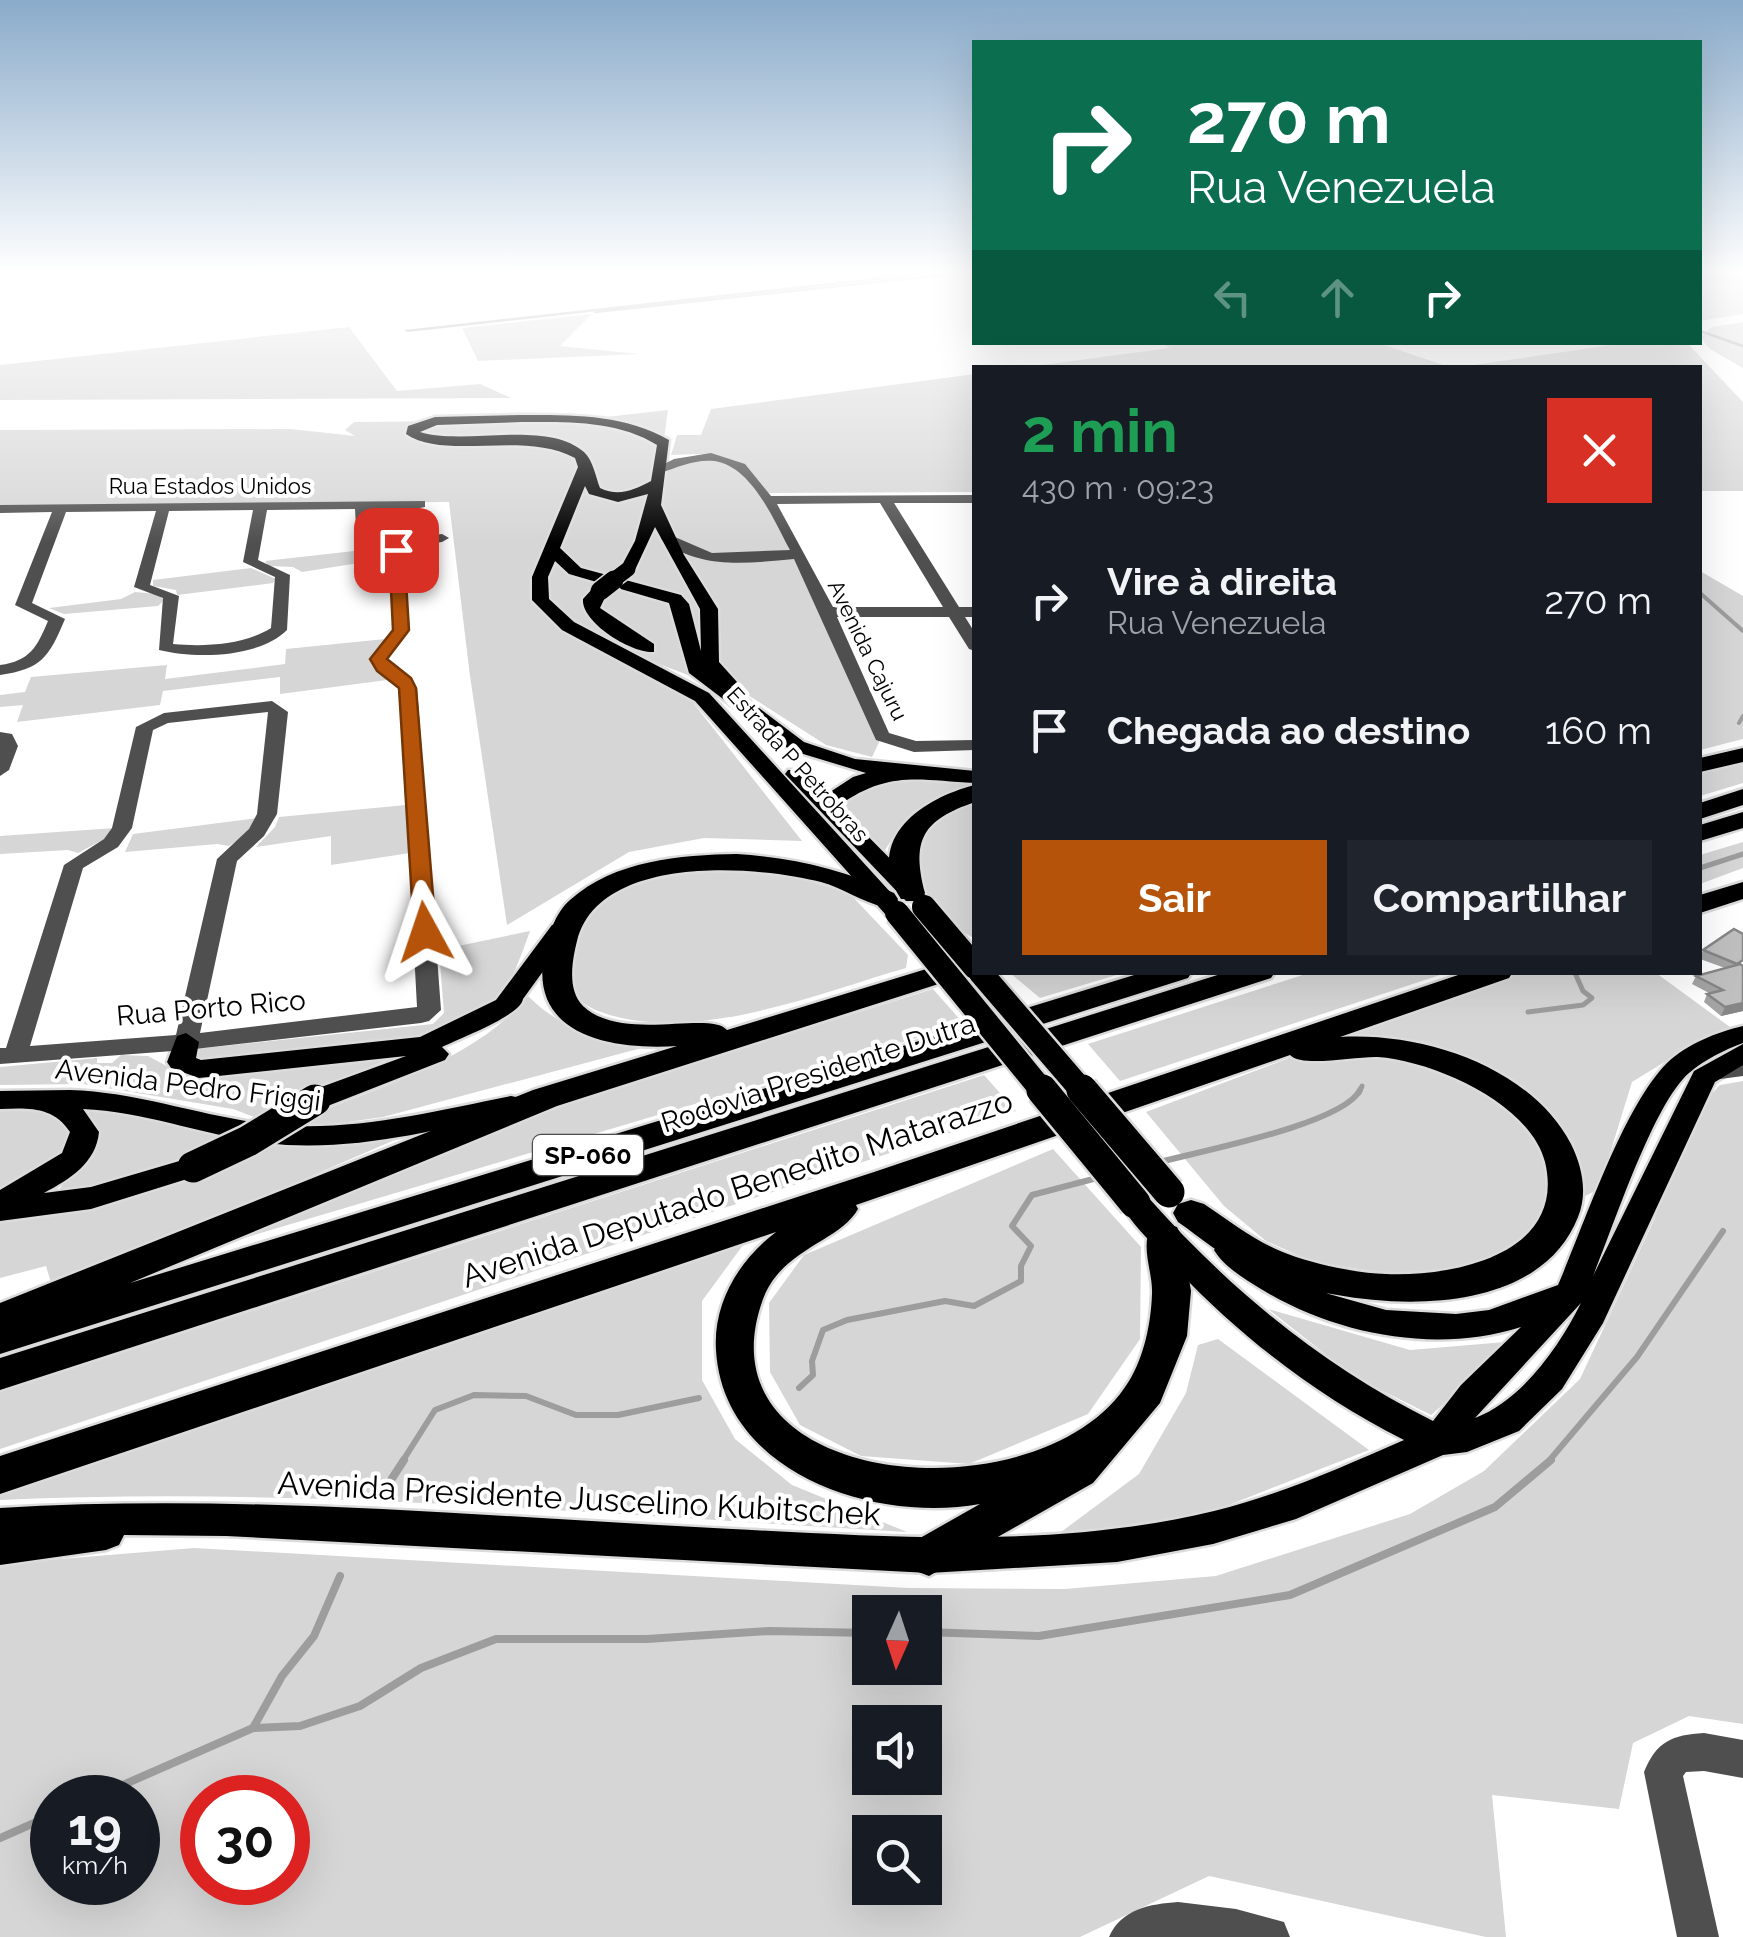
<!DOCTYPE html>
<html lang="pt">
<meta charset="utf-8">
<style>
body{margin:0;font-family:Raleway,sans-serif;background:#20242c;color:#f1f3f6;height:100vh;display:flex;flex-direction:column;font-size:38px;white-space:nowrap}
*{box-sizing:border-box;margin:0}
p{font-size:32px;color:#9ea1a6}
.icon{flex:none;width:55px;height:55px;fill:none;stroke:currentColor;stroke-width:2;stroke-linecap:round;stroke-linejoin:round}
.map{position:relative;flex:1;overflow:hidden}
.panel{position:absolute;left:972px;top:365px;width:730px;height:610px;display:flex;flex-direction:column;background:#171b24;border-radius:0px;box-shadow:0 10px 40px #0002}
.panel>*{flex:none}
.top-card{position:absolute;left:972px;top:40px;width:730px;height:305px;border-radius:0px;box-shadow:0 10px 40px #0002;background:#0b6e4f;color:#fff;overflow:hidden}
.needle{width:65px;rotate:183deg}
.fabs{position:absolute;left:852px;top:1595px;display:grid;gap:20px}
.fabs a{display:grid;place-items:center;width:90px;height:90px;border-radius:0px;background:#171b24;box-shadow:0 10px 40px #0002;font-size:50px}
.speed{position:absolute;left:30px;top:1775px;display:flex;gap:20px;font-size:50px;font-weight:700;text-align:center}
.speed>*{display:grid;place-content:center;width:130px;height:130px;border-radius:50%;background:#171b24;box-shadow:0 10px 40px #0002;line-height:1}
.speed small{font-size:25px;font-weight:400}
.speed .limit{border:15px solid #d22;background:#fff;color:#111}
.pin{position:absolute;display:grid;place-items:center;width:85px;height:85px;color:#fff;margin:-42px;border-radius:20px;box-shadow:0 5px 15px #0006}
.me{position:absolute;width:110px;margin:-55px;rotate:355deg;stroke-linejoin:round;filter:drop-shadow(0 0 8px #0008)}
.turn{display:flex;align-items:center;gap:35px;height:210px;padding:0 50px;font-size:45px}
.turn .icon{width:130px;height:130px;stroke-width:2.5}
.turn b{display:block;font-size:70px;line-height:85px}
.lanes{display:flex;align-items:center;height:95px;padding:0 50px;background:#0003;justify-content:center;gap:50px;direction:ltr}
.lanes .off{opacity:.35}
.round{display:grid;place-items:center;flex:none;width:105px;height:105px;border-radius:0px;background:#20242c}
.headline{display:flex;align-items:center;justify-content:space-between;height:170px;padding:0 50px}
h1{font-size:60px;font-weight:700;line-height:75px;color:#1e9e55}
.button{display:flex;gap:20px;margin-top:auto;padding:20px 50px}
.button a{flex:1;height:115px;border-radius:0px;background:#b45309;color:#fff;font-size:40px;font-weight:700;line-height:115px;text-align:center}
.button a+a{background:#20242c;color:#f1f3f6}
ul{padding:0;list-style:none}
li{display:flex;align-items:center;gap:30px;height:130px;padding:0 50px}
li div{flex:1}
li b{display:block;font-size:38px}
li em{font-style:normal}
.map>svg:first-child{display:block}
</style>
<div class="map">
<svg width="1743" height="1937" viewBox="0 0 1743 1937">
<rect width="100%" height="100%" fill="#fff"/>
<g fill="#d6d6d6" fill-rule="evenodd">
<polygon points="1700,273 1743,273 1743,314 1700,321"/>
<polygon points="592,314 560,346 639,354 478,361 462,328"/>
<polygon points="1743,322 1743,368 1710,349 1700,337 1712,327"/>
<polygon points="349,327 397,391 480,384 511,398 0,400 0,365"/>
<polygon points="1632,342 1687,343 1743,402 1743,491 1700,491 1700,368 1460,367"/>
<polygon points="1161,343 1378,343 1449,367 1027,367 1170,348"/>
<polygon points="975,374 975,492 766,493 882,736 872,757 826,745 726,681 688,675 571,631 687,695 802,841 704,838 629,852 507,925 470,676 449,502 0,506 0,430 291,429 355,436 345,430 354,422 579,420 668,410 660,468 691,457 740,466 736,461 699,454 671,455 677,435 701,435 711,409"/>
<polygon points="369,545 387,548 384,559 302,572 293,567 268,566 265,561 354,551"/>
<polygon points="251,568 276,579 273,583 177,595 176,590 153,586 153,580"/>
<polygon points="1700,571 1743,596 1743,739 1700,750"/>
<polygon points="135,592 158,594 164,600 158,606 64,614 49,608 121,599"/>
<polygon points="385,639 375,655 374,664 387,680 280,694 280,677 163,691 160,705 17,722 23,705 0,707 0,695 25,692 31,677 167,665 165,679 285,664 286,649"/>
<polygon points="1743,761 1743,783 1700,796 1700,770"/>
<path d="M884 779 972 784C929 801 908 811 884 852L845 818 840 808 842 799Z"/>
<polygon points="975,795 975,939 938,917 916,894 921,825"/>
<polygon points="406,805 410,853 331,865 331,836 256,847 275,827 279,817"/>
<polygon points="258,818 243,837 229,846 217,844 125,852 133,834"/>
<polygon points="115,828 110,836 78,853 68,850 0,854 0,836"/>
<polygon points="1743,842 1743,868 1700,884 1700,855"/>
<path d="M719 868 774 871 849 893 908 955 906 968C816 994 691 1046 598 1011 587 1007 576 997 566 990 569 974 571 935 578 922 600 881 679 874 719 868Z"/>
<path d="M530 931C509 989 504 1005 447 1034L209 1063 195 1057V1049L433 1024 444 1013 439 950Z"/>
<polygon points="1010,973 1123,973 1040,998"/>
<polygon points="1309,973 1446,973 1120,1081 1088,1044"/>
<polygon points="1514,973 1656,973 1730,1027 1705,1037 1632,1082 1599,1189 1540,1219 1525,1241 1484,1268 1405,1276 1313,1262 1266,1241 1224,1206 1146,1112"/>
<polygon points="933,989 964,1024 214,1247 505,1122"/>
<path d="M528 996C565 1033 599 1035 649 1046L383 1117 306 1128 297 1121C374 1088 474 1062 528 996Z"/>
<polygon points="404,1053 291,1099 257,1118 233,1109 83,1084 0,1085 0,1067 97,1058 97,1063 112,1063 121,1055 148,1056 176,1071 193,1072"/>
<polygon points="984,1075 1016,1111 0,1449 0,1392"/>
<path d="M1743 1081V1724L1689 1716 1633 1743 1619 1809 1492 1795 1506 1937H1486L1209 1876 1080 1937H0V1564L194 1548 908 1588 1065 1589 1216 1576 1410 1514 1484 1471 1580 1379 1654 1220 1691 1115 1720 1085ZM870 1612H925V1668H870ZM870 1722H925V1778H870ZM52 1798H138V1882H52ZM202 1798H288V1882H202ZM870 1832H925V1888H870Z"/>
<polygon points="80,1103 232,1131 158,1171 58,1192 93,1134 88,1109"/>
<path d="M46 1109 68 1121C71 1162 31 1172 0 1191V1110Z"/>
<path d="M420 1129C280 1189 142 1253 0 1307V1301L52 1286 46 1266 0 1278V1220L75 1210 152 1190 240 1155 262 1142 319 1145Z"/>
<polygon points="1053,1149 1141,1247 1140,1339 1088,1414 969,1464 861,1456 800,1425 770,1372 769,1303 804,1255"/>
<path d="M746 1241 702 1301V1380L735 1439 792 1485 907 1532C606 1515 302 1486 0 1500V1488Z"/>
<polygon points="1268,1309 1410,1350 1517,1341 1431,1415 1353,1376"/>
<polygon points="1218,1339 1369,1450 1206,1514 1057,1535 1139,1474 1186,1393 1198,1345"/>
</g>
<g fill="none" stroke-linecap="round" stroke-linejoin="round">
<g stroke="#9d9d9d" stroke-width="2.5">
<polyline points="595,312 962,273"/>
<polyline points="1700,331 1743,346"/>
</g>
<g stroke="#9d9d9d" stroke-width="4">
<polyline points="1700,593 1743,631"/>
<polyline points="1739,723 1743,716"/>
</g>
<g stroke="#9d9d9d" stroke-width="5">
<polyline points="1700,868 1743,854"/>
<polyline points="1528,1012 1583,1005 1592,998 1583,991 1575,973"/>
<polyline points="1359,1093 1362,1086"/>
</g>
<g stroke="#9d9d9d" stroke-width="6">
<path d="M1160 1162C1201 1151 1343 1124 1360 1090"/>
<polyline points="799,1388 813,1375 812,1361 823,1330 847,1320 945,1301 974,1306 1021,1281 1021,1266 1031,1246 1012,1226 1032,1195 1101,1177"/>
<polyline points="402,1462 435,1410 474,1395 526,1396 576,1415 618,1415 699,1398"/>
<polyline points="1548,1462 1637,1357 1723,1231"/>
</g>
<g stroke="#9d9d9d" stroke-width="8">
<polyline points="391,1480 404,1460"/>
<polyline points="925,1632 1039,1636 1290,1595 1495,1507 1551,1460"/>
<polyline points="253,1728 300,1726 360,1706 421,1668 496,1639 647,1639 769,1631 870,1633"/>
<polyline points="93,1798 253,1728 282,1676 314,1636 340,1576"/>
<polyline points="0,1838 52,1815"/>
</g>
<polygon fill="#9d9d9d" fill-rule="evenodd" points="918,273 942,273 408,332 404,330"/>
<defs>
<g id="major">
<path d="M521 415C572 415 624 414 669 440L661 505 684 555 718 609 719 662 737 682 731 687 804 742 855 759 975 771V783C917 780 889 770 838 806L922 891 926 896 922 901H906L785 774 788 770H802L827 794 853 777 866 773 790 750 689 673 669 603 569 574 555 561 548 577 549 599 574 622 709 693 902 905 906 910 902 915H886L695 701 562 630 532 600V577L578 467 575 458C524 430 446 461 406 434L408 426 435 417ZM521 422C567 422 617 420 657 445L651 481C634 490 619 497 600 488 596 478 593 460 584 452 546 419 466 446 420 432L437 425ZM585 486 589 494 618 502 648 494 635 541 620 569 634 572 655 527 700 609 701 651 689 604 681 595 581 568 560 548Z"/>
<path d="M594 587 608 591 600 608 654 644V652C633 654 581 623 583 599Z"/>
<path d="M561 923 573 930 523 999C521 1015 461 1038 442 1047L449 1054 445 1060 325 1107H305L301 1100 305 1093 406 1056 199 1078 171 1068 167 1062 177 1036 186 1033 199 1042 196 1058 201 1060 420 1037 496 1000 552 925Z"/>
<path d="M1743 1026V1043C1724 1050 1704 1060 1689 1073 1653 1104 1613 1228 1593 1276L1694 1071 1743 1044V1065L1715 1082 1603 1323 1562 1389 1519 1431 1467 1452 1443 1455 1296 1519 1213 1544 1117 1562 929 1573 226 1536 124 1535 119 1545 106 1550 0 1565V1508C243 1493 489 1517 732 1529 891 1537 1057 1549 1214 1511 1280 1495 1342 1467 1404 1440 1313 1394 1234 1332 1165 1257 1149 1240 1131 1223 1120 1203L1124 1195 1135 1192 1146 1195C1229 1289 1321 1365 1433 1421L1461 1385 1521 1327C1436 1354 1336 1335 1261 1289 1245 1279 1224 1267 1214 1250L1219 1242 1230 1238 1241 1242 1297 1280 1329 1294 1386 1310 1456 1314 1489 1310 1558 1285C1584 1225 1623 1107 1667 1063 1687 1044 1717 1032 1743 1026ZM1581 1303C1559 1347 1522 1400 1475 1418Z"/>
<path d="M70 1090C138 1092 200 1116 267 1124 349 1133 431 1112 511 1096L521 1098 525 1105 521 1112 511 1114C431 1131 348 1153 265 1143 203 1135 146 1112 83 1109L99 1132C96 1163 70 1179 44 1193L91 1187 193 1157 203 1160 208 1167 203 1174 91 1209 0 1221V1190L62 1153 70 1132C53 1106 28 1108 0 1109V1091Z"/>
</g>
<g id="highway">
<polygon points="1743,748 1743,762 1700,772 1700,758"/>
<path d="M975 785V802C923 820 911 839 925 893L921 899H901C863 838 923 798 975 785Z"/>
<polygon points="1743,789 1743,805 1700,819 1700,803"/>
<polygon points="1743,812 1743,828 1700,841 1700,825"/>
<path d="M737 854C794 858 842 869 894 893L898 899 894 905 884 907C862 902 843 888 821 882 754 865 599 854 577 941 572 961 567 990 583 1006 622 1043 710 1010 727 1030L972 955 976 972 557 1106 130 1283 1144 972H1192L1188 978 0 1354V1303L533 1090 677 1046C614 1050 529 1037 544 955 548 936 555 913 570 900 615 860 680 855 737 854Z"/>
<polygon points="1743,882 1743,899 1700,913 1700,895"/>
<polygon points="1227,972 1275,972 1271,978 0,1390 0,1358"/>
<path d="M1467 972H1513L1509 978 1340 1037C1422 1032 1530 1066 1571 1144 1582 1166 1588 1193 1578 1217 1533 1332 1337 1309 1248 1269 1223 1257 1201 1238 1178 1222L1173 1213 1178 1204 1191 1200 1204 1204C1234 1224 1261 1246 1296 1257 1325 1266 1356 1273 1386 1274 1454 1277 1567 1254 1545 1162 1530 1103 1433 1061 1378 1057 1356 1056 1302 1068 1290 1055L856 1205 858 1209C839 1243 780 1248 762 1302 696 1494 1047 1518 1129 1381 1144 1357 1151 1323 1152 1294 1153 1272 1140 1247 1151 1227L1164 1223 1177 1227 1182 1237 1191 1291 1187 1336 1160 1403 1093 1483 929 1576 913 1570 906 1556 913 1542 980 1504C875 1523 723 1474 716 1350 713 1303 739 1260 776 1232L0 1494V1456L874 1172Z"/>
</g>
</defs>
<use href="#major" stroke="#dbdbdb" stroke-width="5"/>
<use href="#highway" stroke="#dbdbdb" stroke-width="5"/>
<g fill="#4f4f4f" fill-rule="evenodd">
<path d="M711 453 745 464 771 496 975 495V503H894L959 607H975V617H965L975 633V651L969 649 949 617H837L889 733 916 741 975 740V750L914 752 876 740 794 559C748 563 702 570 663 541L661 538 668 534 712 553 790 550C774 521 752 466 714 461 695 459 678 467 660 473L654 469 674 459ZM880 503 943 607H833L777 504Z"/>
<path d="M425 501V507L420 508 369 509V537L390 540 442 534 449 538 442 542 402 547 409 630 387 659 417 688 441 1010 429 1021 421 1023 186 1050 0 1064V1048H6L64 865 104 839 112 828 136 727 164 713 272 701 288 712 277 814 264 836 237 861 200 1033 417 1007 400 690 377 671 371 659 393 630 389 550 357 544 355 509 267 510 258 560 290 575 287 630C259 658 195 659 159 650L163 598 134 587 156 511 66 512 32 603 65 619C49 657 42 669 0 675V665C30 661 37 647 48 621L15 605 52 512 0 513V505ZM253 510 243 562 275 577 271 628C244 645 205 647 173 644L179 596 150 585 169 511ZM268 712 257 814 249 829 217 859 176 1035 30 1046 83 868 118 847 132 828 153 730 168 723Z"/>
<polygon points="0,732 12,734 18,746 9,770 0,776"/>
<polygon points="1743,1060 1743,1076 1713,1080 1701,1072 1704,1066"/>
<path d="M1704 1733 1743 1740V1778L1704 1771 1686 1772 1683 1776 1719 1937H1677L1644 1772C1657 1741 1672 1735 1704 1733Z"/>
<path d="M1178 1902 1236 1909 1284 1922 1290 1937H1109C1121 1909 1150 1904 1178 1902Z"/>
</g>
<use href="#major" fill="#000" fill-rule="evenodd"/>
<use href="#highway" fill="#000" fill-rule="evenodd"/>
<defs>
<polyline id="major-bridge-far3" points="611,582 628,569"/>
<polyline id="major-bridge-far2" points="600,591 614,580"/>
<g id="major-bridge-far1">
<polyline points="924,907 975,967"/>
<polyline points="897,913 1044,1093"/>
<polyline points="980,972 1084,1093"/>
</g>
<g id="major-bridge">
<polyline points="1042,1090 1135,1203"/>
<polyline points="1082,1090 1169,1192"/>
<polyline points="193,1167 248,1141 315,1100"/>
</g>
</defs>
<use href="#major-bridge-far3" stroke="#dbdbdb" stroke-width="18" stroke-linecap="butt"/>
<use href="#major-bridge-far2" stroke="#dbdbdb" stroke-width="22" stroke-linecap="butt"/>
<use href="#major-bridge-far1" stroke="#dbdbdb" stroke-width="29" stroke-linecap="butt"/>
<use href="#major-bridge" stroke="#dbdbdb" stroke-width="36" stroke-linecap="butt"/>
<use href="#major-bridge-far3" stroke="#000" stroke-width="15"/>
<use href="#major-bridge-far2" stroke="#000" stroke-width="19"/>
<use href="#major-bridge-far1" stroke="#000" stroke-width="24"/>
<use href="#major-bridge" stroke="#000" stroke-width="31"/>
</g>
<polygon fill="#a4a4a4" points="1703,950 1742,966 1743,1011 1721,1016 1704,1002 1707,994 1709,993 1692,984 1696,976 1725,968 1700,959"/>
<polygon fill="#868686" points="1743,1003 1743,1011 1721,1016 1725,1007"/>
<g fill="#bfbfbf" stroke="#868686" stroke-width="2.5">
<polygon points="1734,929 1743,934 1743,960 1737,964 1703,950"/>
<polygon points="1740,964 1743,966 1743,1003 1725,1007 1707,994 1723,990 1696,976"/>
</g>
<linearGradient id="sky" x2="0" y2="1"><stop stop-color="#8aabca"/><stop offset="0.5" stop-color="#fff"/><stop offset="1" stop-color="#fff" stop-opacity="0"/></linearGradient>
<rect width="1743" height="544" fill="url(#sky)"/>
<polygon fill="#b45309" stroke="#753606" stroke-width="2.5" points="396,545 404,550 409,630 387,659 411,678 416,688 436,932 425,939 414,932 399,688 377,671 370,659 393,630 389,550"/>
<g text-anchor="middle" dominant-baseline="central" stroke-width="8" stroke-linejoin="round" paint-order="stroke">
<g font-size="22" fill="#000" stroke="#fff">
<text x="210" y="486">Rua Estados Unidos</text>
<text transform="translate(868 650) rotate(64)">Avenida Cajuru</text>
<text transform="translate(798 764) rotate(48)">Estrada P Petrobras</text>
</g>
<rect fill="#fff" stroke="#4c4c4c" stroke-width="2.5" x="533" y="1135" width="110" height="40" rx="8"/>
<g font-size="25" font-weight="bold" fill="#000">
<text x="588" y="1155">SP-060</text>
</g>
<g font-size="28" fill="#000" stroke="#fff">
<text transform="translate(211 1008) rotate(-5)">Rua Porto Rico</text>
<text transform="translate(818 1073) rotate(-18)">Rodovia Presidente Dutra</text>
<text transform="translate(188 1085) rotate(7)">Avenida Pedro Friggi</text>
</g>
<g font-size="32" fill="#000" stroke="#fff">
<text transform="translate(737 1188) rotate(-18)">Avenida Deputado Benedito Matarazzo</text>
<text transform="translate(579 1498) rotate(3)">Avenida Presidente Juscelino Kubitschek</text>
</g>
</g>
</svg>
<div class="fabs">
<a><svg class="needle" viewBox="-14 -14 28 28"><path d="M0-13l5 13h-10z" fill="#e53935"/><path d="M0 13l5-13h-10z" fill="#9ea1a6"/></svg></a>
<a><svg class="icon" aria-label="sound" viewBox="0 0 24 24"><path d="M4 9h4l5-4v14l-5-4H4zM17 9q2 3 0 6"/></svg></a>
<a><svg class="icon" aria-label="search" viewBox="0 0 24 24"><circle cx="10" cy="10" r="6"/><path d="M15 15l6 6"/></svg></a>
</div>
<div class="speed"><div>19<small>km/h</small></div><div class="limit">30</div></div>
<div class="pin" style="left:396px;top:550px;background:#d93025"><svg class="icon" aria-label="arrive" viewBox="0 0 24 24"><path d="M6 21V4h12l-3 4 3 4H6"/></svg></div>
<svg class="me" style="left:425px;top:932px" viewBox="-20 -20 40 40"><path d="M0-17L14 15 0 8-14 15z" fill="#b45309" stroke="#fff" stroke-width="4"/></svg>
<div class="top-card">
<div class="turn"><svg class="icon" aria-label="right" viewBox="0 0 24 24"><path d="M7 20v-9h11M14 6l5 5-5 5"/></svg><div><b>270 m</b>Rua Venezuela</div></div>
<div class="lanes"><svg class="icon off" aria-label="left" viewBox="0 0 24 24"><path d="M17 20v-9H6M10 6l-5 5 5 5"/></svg><svg class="icon off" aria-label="ahead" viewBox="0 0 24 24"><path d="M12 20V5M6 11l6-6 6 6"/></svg><svg class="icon" aria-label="right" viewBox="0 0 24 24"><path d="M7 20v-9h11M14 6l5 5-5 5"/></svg></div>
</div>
<section class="panel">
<div class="headline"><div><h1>2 min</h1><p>430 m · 09:23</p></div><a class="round" style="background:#d93025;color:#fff"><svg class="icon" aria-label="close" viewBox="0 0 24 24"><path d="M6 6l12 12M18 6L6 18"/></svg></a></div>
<ul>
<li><svg class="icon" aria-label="right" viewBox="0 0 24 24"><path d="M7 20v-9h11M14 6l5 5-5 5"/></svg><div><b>Vire à direita</b><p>Rua Venezuela</p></div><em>270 m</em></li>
<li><svg class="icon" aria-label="arrive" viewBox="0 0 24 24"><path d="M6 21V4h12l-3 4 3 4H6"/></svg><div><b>Chegada ao destino</b></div><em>160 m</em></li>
</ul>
<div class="button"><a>Sair</a><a>Compartilhar</a></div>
</section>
</div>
